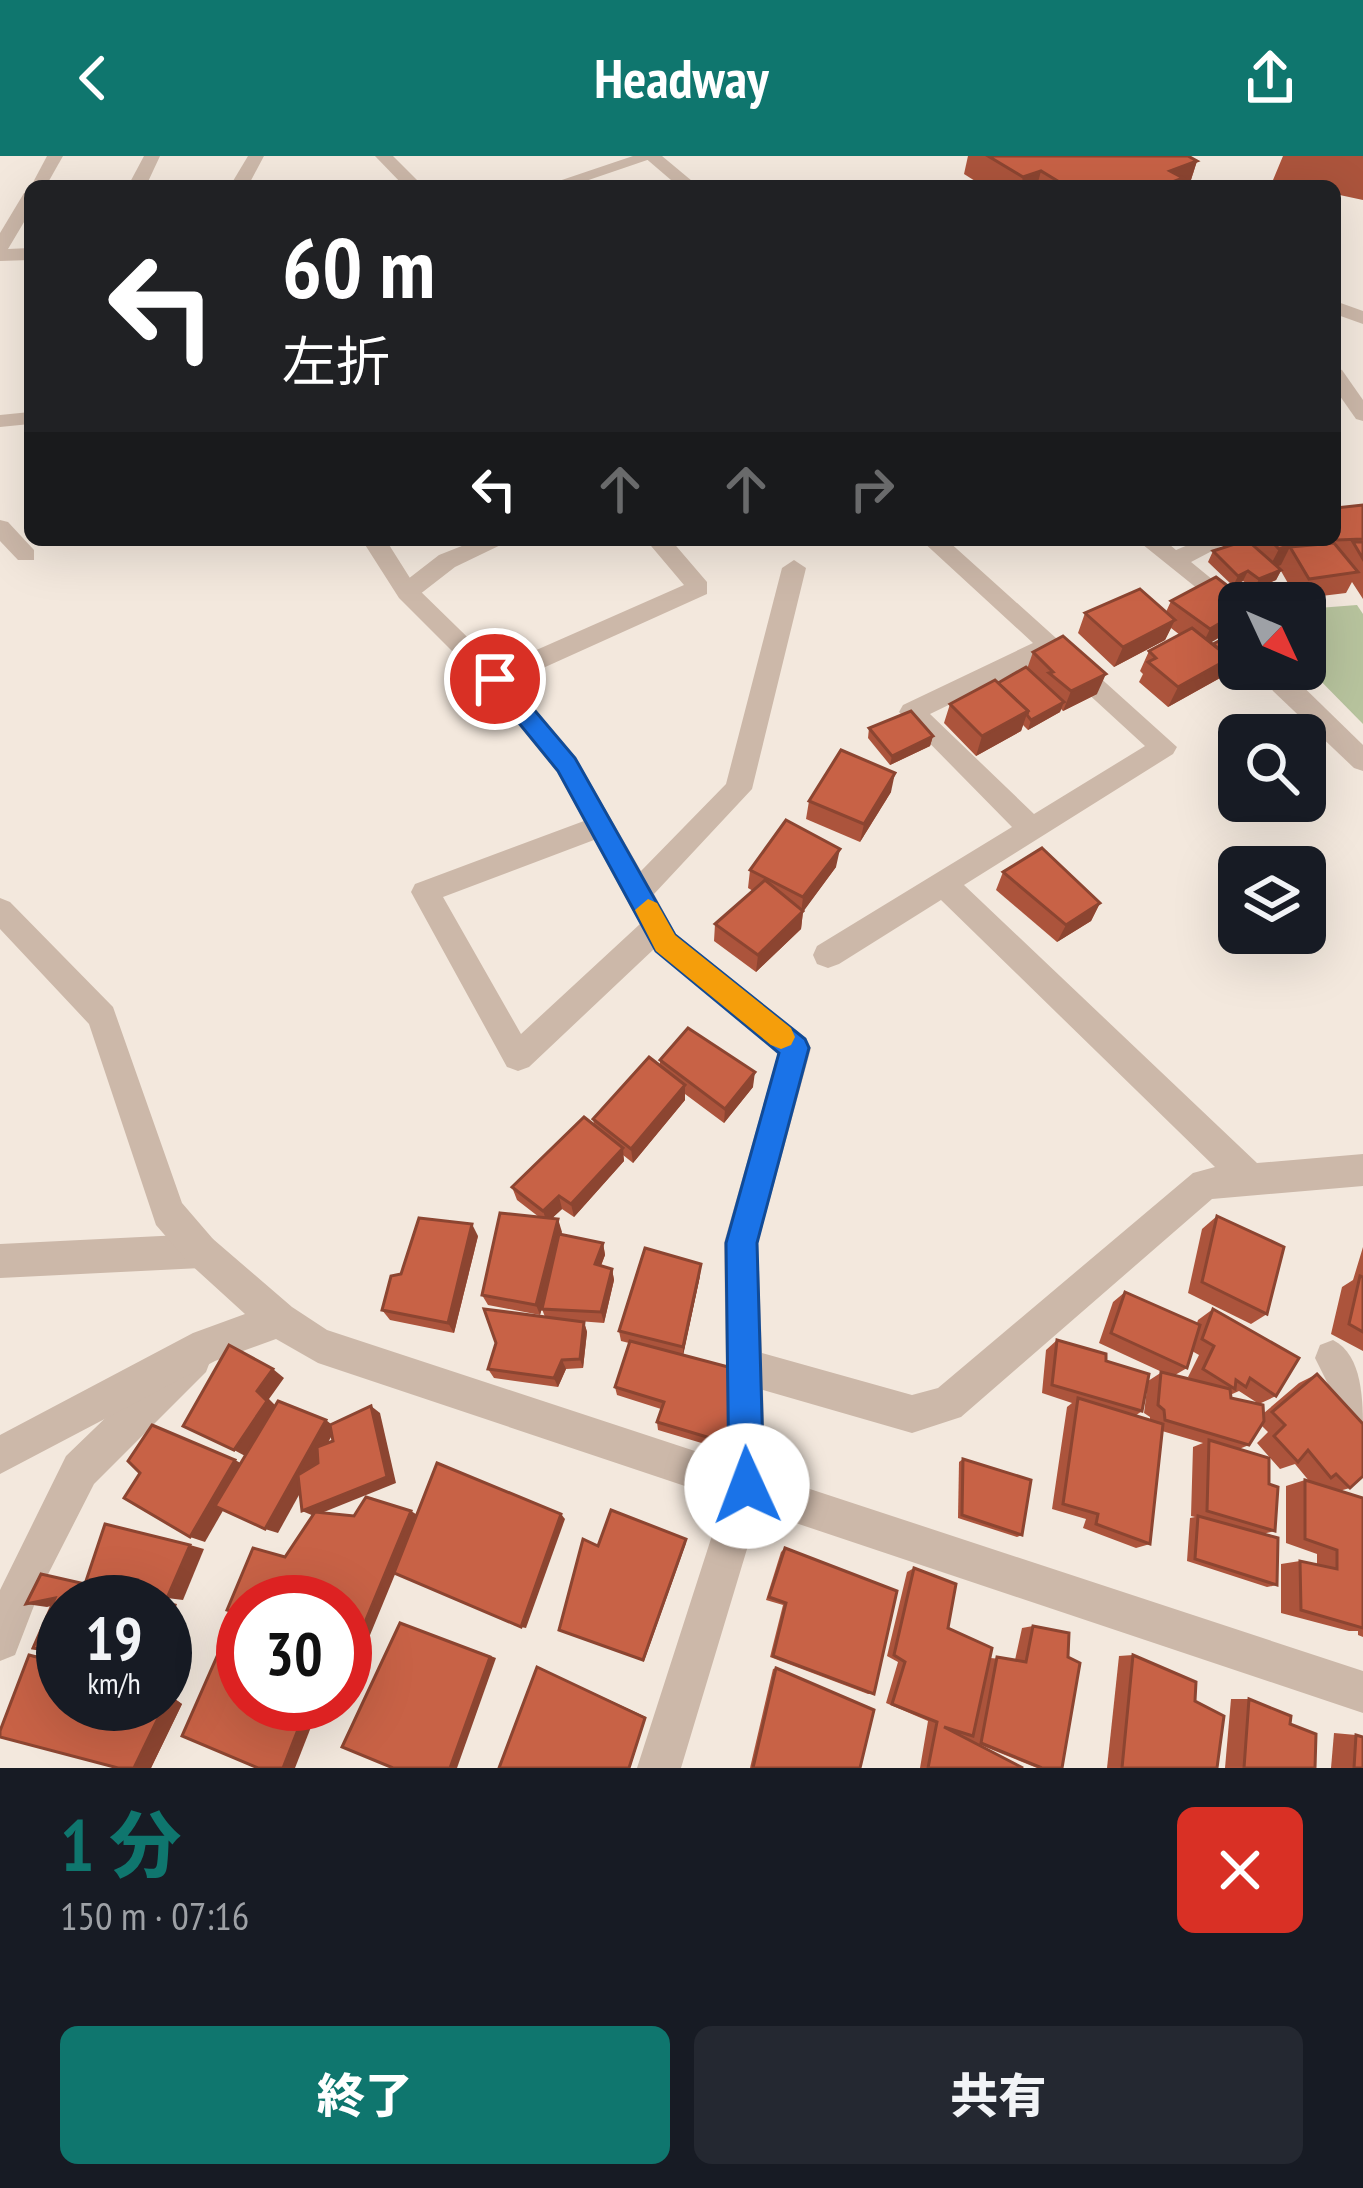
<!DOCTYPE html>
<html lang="ja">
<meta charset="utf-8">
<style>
body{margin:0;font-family:"PT Sans Narrow","Noto Sans JP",sans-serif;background:#242831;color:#f1f3f6;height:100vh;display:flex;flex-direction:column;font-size:45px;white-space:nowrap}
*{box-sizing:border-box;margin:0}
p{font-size:39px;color:#9ea1a6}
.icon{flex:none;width:66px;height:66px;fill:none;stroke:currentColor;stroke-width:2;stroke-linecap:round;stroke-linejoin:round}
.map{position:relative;height:1612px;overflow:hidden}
.drawer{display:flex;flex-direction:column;background:#171b24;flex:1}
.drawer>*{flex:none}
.guide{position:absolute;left:24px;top:24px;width:1317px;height:366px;border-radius:18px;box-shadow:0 12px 48px #0002;background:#202124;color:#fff;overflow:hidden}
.needle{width:78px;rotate:134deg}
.tools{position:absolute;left:1218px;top:426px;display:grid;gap:24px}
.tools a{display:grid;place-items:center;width:108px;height:108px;border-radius:18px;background:#171b24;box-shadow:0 12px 48px #0002;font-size:60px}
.speed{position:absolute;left:36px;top:1419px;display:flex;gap:24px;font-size:60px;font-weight:700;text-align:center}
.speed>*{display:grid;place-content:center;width:156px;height:156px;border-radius:50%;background:#171b24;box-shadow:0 12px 48px #0002;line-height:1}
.speed small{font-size:30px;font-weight:400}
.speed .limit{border:18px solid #d22;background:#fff;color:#111}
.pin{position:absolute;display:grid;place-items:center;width:102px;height:102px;color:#fff;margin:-51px;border:6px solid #fff;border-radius:50%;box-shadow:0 3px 12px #0007}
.me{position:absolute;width:132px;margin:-66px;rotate:358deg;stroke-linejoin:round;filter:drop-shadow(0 0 9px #0008)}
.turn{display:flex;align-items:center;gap:42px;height:252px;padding:0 60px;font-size:54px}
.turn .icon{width:156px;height:156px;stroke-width:2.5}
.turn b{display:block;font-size:84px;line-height:102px}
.lanes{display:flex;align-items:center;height:114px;padding:0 60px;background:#0003;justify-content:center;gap:60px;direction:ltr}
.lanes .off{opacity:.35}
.round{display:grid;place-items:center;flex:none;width:126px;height:126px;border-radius:18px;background:#242831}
.head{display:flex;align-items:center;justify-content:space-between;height:204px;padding:0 60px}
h1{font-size:72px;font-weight:800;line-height:90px;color:#0f766e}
.action{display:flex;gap:24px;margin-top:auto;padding:24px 60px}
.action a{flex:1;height:138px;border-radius:18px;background:#0f766e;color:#fff;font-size:48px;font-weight:800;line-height:138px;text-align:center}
.action a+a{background:#242831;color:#f1f3f6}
header{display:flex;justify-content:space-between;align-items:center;height:156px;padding:0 60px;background:#0f766e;color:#fff;font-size:54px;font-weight:800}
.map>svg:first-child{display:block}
</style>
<header><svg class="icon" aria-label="back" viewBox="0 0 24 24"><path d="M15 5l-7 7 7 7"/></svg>Headway<svg class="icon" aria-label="share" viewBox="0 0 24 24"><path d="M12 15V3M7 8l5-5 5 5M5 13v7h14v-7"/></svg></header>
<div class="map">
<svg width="1363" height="1612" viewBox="0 0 1363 1612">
<rect width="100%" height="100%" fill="#f3e8dd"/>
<polygon fill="#b7c39d" points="1357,449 1363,458 1363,568 1305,509 1305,453"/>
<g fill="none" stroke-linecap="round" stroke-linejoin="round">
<g fill="#ccb8a9" fill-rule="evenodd">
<polygon points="47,0 63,0 46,30 30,32"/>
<polygon points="144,0 160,0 146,30 128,30"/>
<polygon points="248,0 264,0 248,30 230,30"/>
<polygon points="375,0 393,0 423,30 404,30"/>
<polygon points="633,0 659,0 571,30 544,30"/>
<polygon points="30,36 30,56 8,93 30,92 30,104 0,105 0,77 24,37"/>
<polygon points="1335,212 1342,214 1363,244 1363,265 1356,263 1335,233"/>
<polygon points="30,256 30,268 0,271 0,259"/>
<polygon points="0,364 8,366 34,394 34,404 18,404 0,385"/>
<path d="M362 384H386L415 430 498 511 684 429 646 384H671L707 426V438L512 526 576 602 641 715 726 628 782 412 794 404 806 412 752 633 654 738 676 778 806 882 811 892 758 1087 762 1197 912 1239 938 1232 1193 1017 1215 1011 941 744 839 808 828 812 817 808 813 799 817 790 1012 671 899 556 903 549 1033 487 921 384H947L1177 591 1173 598 964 729 1257 1007 1363 998V1030L1212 1043 961 1261 912 1277 763 1234 766 1330 681 1612H637L728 1330 724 1087 778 897 654 793 529 911 518 915 507 911 411 736 415 728 584 665 557 616 486 529 399 442ZM1048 501 1145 590 1034 658 930 558ZM594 684 640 768 521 878 443 741Z"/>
<polygon points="1137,384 1164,384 1176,394 1200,384 1233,384 1191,406 1241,447 1239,466"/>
<polygon points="1259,513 1285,513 1363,589 1363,615 1354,612 1273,535"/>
<polygon points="201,1078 213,1083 218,1095 213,1107 201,1112 0,1122 0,1088"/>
<path d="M1333 1184C1363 1199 1363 1245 1363 1278L1350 1272 1315 1202 1320 1189Z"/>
<polygon points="193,1185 206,1190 211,1203 206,1216 94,1328 40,1434 15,1499 0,1505 0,1434 66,1300 180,1190"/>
</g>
<g fill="#ccb8a9" fill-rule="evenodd">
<polygon points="643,0 662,0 698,30 678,30"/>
<polygon points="1335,145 1363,155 1363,168 1335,158"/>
<polygon points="477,384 511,384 455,411 415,442 399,442 399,430 439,399"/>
<polygon points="0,742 10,746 113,851 182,1047 213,1083 292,1151 327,1174 1363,1515 1363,1557 318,1207 276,1183 215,1205 0,1318 0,1279 193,1177 245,1158 189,1107 156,1069 89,868 0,773"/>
</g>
</g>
<g fill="#ac543c" fill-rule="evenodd">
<polygon points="968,0 1189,0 1197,5 1189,30 983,30 964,18"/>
<polygon points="1283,0 1363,0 1363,44 1335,38 1335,30 1300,30 1273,24"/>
<polygon points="1363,349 1363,443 1352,426 1346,437 1297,443 1281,415 1276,424 1254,433 1243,425 1233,430 1208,406 1213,395 1246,384 1335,384 1335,352"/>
<polygon points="1216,421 1210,487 1239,513 1256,513 1234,525 1223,516 1220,522 1168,551 1139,526 1143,518 1140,515 1149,495 1180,479 1171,472 1165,484 1114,511 1078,477 1085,457 1166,456 1171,445"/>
<polygon points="1033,496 1097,538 1063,555 1061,553 1060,556 1028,574 1023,569 1021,575 976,600 944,567 950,548 1027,513"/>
<polygon points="869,572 933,580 930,590 890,609 868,582"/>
<polygon points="891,636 860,686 806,663 809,645"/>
<polygon points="836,711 803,755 801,773 756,816 714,785 715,768 753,735 748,732 750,714"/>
<polygon points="1003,716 1100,747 1091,765 1057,786 996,734"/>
<polygon points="660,904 753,931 724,967 685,938 685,944 633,1007 623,999 624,1005 574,1061 562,1053 551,1063 558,1063 561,1078 603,1087 605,1099 601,1110 612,1113 614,1124 604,1167 578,1165 584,1166 587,1176 583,1212 566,1213 558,1231 494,1222 488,1213 545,1161 542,1153 546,1138 540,1159 488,1149 482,1139 539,1061 517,1044 512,1031 594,969 593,963 660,909"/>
<polygon points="1217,1060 1267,1158 1251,1168 1188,1137 1202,1073"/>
<polygon points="478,1080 454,1177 390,1164 382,1154 401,1118"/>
<polygon points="1363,1091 1363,1195 1331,1178 1342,1131 1353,1124"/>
<polygon points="700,1120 683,1199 737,1243 725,1294 658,1274 657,1266 661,1253 617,1239 615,1231 629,1187 621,1185 619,1175"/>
<path d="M1125 1136 1197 1167 1198 1164 1213 1153 1276 1240 1259 1248 1239 1235 1230 1239 1231 1242 1264 1257 1299 1227 1317 1218 1350 1332 1339 1335 1363 1342V1481L1358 1479V1475H1349L1281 1457V1408L1300 1405 1317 1408V1398L1286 1387V1330L1305 1324 1310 1326 1295 1308 1280 1313 1257 1287 1268 1276 1261 1269 1249 1289 1239 1293 1269 1328 1275 1375 1262 1378 1277 1429 1267 1431 1187 1405 1190 1362 1195 1361 1191 1360 1193 1291 1203 1287 1162 1275 1150 1388 1136 1392 1083 1372 1086 1363 1052 1353 1067 1251 1072 1247 1042 1237 1046 1194 1057 1184 1106 1205 1148 1225 1162 1216 1099 1187 1113 1146ZM1192 1195 1199 1199 1188 1221 1192 1224 1175 1219 1187 1212ZM1148 1225 1144 1257 1150 1261V1264L1135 1260 1142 1255Z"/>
<polygon points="963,1303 1022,1379 1017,1381 958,1362 959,1306"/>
<polygon points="785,1392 874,1538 868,1538 770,1501 783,1449 766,1444 781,1396"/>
<polygon points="914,1412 948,1472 990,1502 1015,1504 1022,1472 1033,1470 1062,1612 1037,1612 973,1586 1023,1612 920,1612 928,1565 886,1547 898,1506 887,1500 907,1416"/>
<polygon points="29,1499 50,1500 63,1504 63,1548 165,1548 165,1536 182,1548 151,1612 118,1612 0,1581 0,1575"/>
<polygon points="1133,1499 1195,1545 1217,1612 1107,1612 1119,1500"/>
<polygon points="776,1512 860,1612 750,1612 773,1513"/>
<polygon points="1231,1543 1249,1543 1290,1568 1315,1612 1225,1612"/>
<polygon points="1334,1577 1356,1579 1363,1612 1331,1612"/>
</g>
<g fill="#8c4531">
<polygon points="1197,5 1189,30 1162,30 1170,15"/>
<polygon points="1041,15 1037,30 1021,30 1023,21"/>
<polygon points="1304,384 1320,384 1313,397 1290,391 1281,409 1268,414 1279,393"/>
<polygon points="1281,414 1276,424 1254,433 1259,423"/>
<polygon points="1248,415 1243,425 1233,430 1238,420"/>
<polygon points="1239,456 1239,470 1200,493 1210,473"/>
<polygon points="1175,464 1165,484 1114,511 1123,491"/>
<polygon points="1230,502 1220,522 1168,551 1178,531"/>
<polygon points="1243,513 1256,513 1234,525 1240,515"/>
<polygon points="1106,518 1097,538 1063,555 1071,535"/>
<polygon points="1064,546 1060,556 1028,574 1031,564"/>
<polygon points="1028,555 1021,575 976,600 982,580"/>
<polygon points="933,580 930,590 890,609 892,600"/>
<polygon points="895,617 891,636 860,686 864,668"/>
<polygon points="840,693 836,711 803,756 801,773 756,816 758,799 801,758 803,741"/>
<polygon points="1100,747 1091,765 1057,786 1066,769"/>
<polygon points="755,916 753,931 724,967 725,953"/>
<polygon points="685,929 685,944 633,1007 631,993"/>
<polygon points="623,992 624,1005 574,1061 571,1048"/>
<polygon points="559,1040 562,1053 547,1067 543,1055"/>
<polygon points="558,1063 562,1076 540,1159 536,1149"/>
<polygon points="472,1068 478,1080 454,1177 448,1167"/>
<polygon points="603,1087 605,1099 597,1119 595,1108"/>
<polygon points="701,1108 700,1120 683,1200 683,1191"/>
<polygon points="612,1113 614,1124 604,1167 601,1156"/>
<polygon points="584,1166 587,1176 583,1212 580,1203"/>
<polygon points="562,1204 566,1213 558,1231 554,1222"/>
<polygon points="273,1213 284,1222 269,1243 279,1253 247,1301 234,1294 257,1235"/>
<polygon points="371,1250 380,1257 396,1327 314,1360 302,1355"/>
<polygon points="326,1264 336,1272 278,1377 265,1373"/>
<polygon points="235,1304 248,1311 205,1386 190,1381"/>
<polygon points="411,1355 419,1360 361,1501 351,1500"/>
<polygon points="561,1358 565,1363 526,1472 521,1471"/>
<polygon points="686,1383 686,1387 644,1505 643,1504"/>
<polygon points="190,1389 204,1393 183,1444 167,1442"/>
<polygon points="112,1432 177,1448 165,1481 165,1446"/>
<polygon points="55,1442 63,1447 47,1451 26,1448"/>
<polygon points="400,1467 496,1502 457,1612 450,1612"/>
<polygon points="537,1511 646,1561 630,1612"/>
<polygon points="165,1536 182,1548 151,1612 134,1612 165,1548"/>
<polygon points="308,1548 320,1548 295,1612 283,1612"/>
</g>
<g fill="#c86246" stroke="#8c4531" stroke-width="3">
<polygon points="988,0 1188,0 1197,5 1170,15 1183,22 1162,30 1066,30 1041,15 1023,21"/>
<polygon points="1363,349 1363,383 1337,384 1335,381 1335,352"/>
<polygon points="1247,384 1281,414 1259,423 1248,415 1238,420 1213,395"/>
<polygon points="1270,384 1304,384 1279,393"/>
<polygon points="1353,386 1363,386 1363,403"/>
<polygon points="1334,387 1358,416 1309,423 1290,391"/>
<polygon points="1216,421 1250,447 1239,447 1239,456 1210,473 1171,445"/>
<polygon points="1140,433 1175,464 1123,491 1085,457"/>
<polygon points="1192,472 1230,502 1178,531 1148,506 1156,502 1149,495"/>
<polygon points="1239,475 1239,513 1243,513 1240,515 1229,506 1230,502 1213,488"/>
<polygon points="1063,480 1106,518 1071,535 1049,517 1053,516 1033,496"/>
<polygon points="1026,511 1064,546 1031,564 1027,559 1028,555 998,527"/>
<polygon points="995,524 1028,555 982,580 950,548"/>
<polygon points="911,555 933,580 892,600 869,572"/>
<polygon points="841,594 895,617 864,668 809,645"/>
<polygon points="786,664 840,693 803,741 750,714"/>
<polygon points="1042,692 1100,747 1066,769 1003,716"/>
<polygon points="765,724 803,755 758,799 715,768"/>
<polygon points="688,872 755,916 725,953 660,904"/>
<polygon points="649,901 685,929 631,993 593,963"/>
<polygon points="584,961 623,992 571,1048 559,1040 543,1055 512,1031"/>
<polygon points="500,1057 558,1063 536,1149 482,1139"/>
<polygon points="1217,1060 1284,1091 1267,1158 1202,1126"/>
<polygon points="419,1062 472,1068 448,1167 382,1154 391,1120 401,1118"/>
<polygon points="559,1078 603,1087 595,1108 612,1113 601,1156 542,1153"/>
<polygon points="645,1092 701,1108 683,1191 619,1175"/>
<polygon points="1360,1120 1363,1121 1363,1176 1349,1168"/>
<polygon points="1125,1136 1200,1169 1187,1212 1111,1177"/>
<polygon points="484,1153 584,1166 580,1203 562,1204 554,1222 488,1213 496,1187"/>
<polygon points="1213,1153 1299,1202 1276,1240 1250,1222 1246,1231 1236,1224 1235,1233 1203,1213 1214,1190 1202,1183"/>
<polygon points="1057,1184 1106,1198 1106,1205 1149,1218 1142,1255 1052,1229"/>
<polygon points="630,1185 732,1212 737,1243 727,1287 657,1266 664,1246 615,1231"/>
<polygon points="229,1189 273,1213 257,1235 267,1245 234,1294 183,1270"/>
<polygon points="1161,1216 1230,1233 1231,1242 1263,1249 1264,1265 1249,1289 1165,1264 1164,1254 1158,1249"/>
<polygon points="1317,1218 1363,1268 1363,1320 1350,1332 1336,1318 1331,1322 1308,1294 1298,1306 1274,1280 1285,1269 1272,1256"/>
<polygon points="1078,1242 1163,1268 1150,1388 1096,1368 1098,1358 1063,1348"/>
<polygon points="278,1245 326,1264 265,1373 215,1350"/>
<polygon points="371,1250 387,1321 302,1355 298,1319 318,1307 317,1291 333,1285 330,1269"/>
<polygon points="152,1269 235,1304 190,1381 124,1342 140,1317 128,1305"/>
<polygon points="1209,1284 1269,1302 1269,1328 1278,1331 1275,1375 1207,1355"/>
<polygon points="963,1303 1031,1324 1022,1379 962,1359"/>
<polygon points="437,1307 561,1358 521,1471 394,1417"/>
<polygon points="1305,1324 1363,1342 1363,1472 1301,1454 1300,1405 1337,1413 1337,1394 1305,1383"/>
<polygon points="366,1341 411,1355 351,1500 345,1498 345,1446 243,1446 243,1459 227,1454 253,1392 285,1401 315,1356 354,1360"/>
<polygon points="611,1354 686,1383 643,1504 559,1474 583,1383 598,1390"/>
<polygon points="1198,1360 1278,1382 1277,1429 1195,1403"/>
<polygon points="105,1368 190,1389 167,1442 112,1432 161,1446 63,1446 63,1497 33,1492 55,1442 26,1448 41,1418 85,1428"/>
<polygon points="785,1392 897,1435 874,1538 773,1500 786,1447 769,1441"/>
<polygon points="914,1412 956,1428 948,1472 992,1492 973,1580 944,1571 1023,1612 928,1612 937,1566 892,1548 905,1506 894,1499"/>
<polygon points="400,1467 490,1501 450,1612 393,1612 342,1591"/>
<polygon points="1033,1470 1069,1477 1068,1501 1080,1507 1062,1612 1042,1612 981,1587 997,1501 1026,1506"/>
<polygon points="230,1471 243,1476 243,1548 308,1548 283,1612 258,1612 182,1580"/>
<polygon points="29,1499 63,1508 63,1548 165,1548 134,1612 118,1612 0,1581 0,1575"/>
<polygon points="1133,1499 1196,1526 1195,1545 1224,1560 1217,1612 1122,1612"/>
<polygon points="537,1511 645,1562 629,1612 499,1612"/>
<polygon points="776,1512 874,1554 860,1612 753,1612"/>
<polygon points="1249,1543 1291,1560 1290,1568 1316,1578 1315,1612 1244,1612"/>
<polygon points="1356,1579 1363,1581 1363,1612 1354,1612"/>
</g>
<polygon fill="#1a73e8" stroke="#114b97" stroke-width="3" points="495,515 503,517 575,602 675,779 805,883 809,892 757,1087 764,1330 759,1343 747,1348 734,1343 729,1330 726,1087 779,897 656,795 558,615 483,523"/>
<polygon fill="#f59e0b" points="648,743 657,747 675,779 791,872 795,881 791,889 781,893 771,889 656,795 635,754"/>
</svg>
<div class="tools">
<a><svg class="needle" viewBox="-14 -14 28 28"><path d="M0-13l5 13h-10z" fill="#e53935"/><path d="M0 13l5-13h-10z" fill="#9ea1a6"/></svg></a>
<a><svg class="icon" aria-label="search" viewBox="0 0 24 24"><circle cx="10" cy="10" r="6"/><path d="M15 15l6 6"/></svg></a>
<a><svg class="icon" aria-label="layers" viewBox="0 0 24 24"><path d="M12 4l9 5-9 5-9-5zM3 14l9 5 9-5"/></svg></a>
</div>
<div class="speed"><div>19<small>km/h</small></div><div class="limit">30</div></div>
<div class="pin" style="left:495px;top:523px;background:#d93025"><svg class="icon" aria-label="arrive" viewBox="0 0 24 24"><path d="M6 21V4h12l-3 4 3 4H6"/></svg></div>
<svg class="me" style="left:747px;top:1330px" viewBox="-20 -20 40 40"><circle r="19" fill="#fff"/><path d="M0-13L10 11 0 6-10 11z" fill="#1a73e8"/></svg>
<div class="guide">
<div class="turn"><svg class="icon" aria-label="left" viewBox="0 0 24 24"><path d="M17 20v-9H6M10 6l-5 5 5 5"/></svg><div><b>60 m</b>左折</div></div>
<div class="lanes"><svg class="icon" aria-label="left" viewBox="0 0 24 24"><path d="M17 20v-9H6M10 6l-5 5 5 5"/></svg><svg class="icon off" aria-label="ahead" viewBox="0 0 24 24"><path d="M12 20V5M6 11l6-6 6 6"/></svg><svg class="icon off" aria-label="ahead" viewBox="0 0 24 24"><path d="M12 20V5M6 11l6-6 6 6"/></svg><svg class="icon off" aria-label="right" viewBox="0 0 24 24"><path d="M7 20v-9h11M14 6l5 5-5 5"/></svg></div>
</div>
</div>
<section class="drawer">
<div class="head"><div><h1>1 分</h1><p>150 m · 07:16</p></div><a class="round" style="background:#d93025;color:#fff"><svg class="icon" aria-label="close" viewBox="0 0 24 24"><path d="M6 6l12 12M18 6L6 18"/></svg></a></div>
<div class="action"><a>終了</a><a>共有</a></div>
</section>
